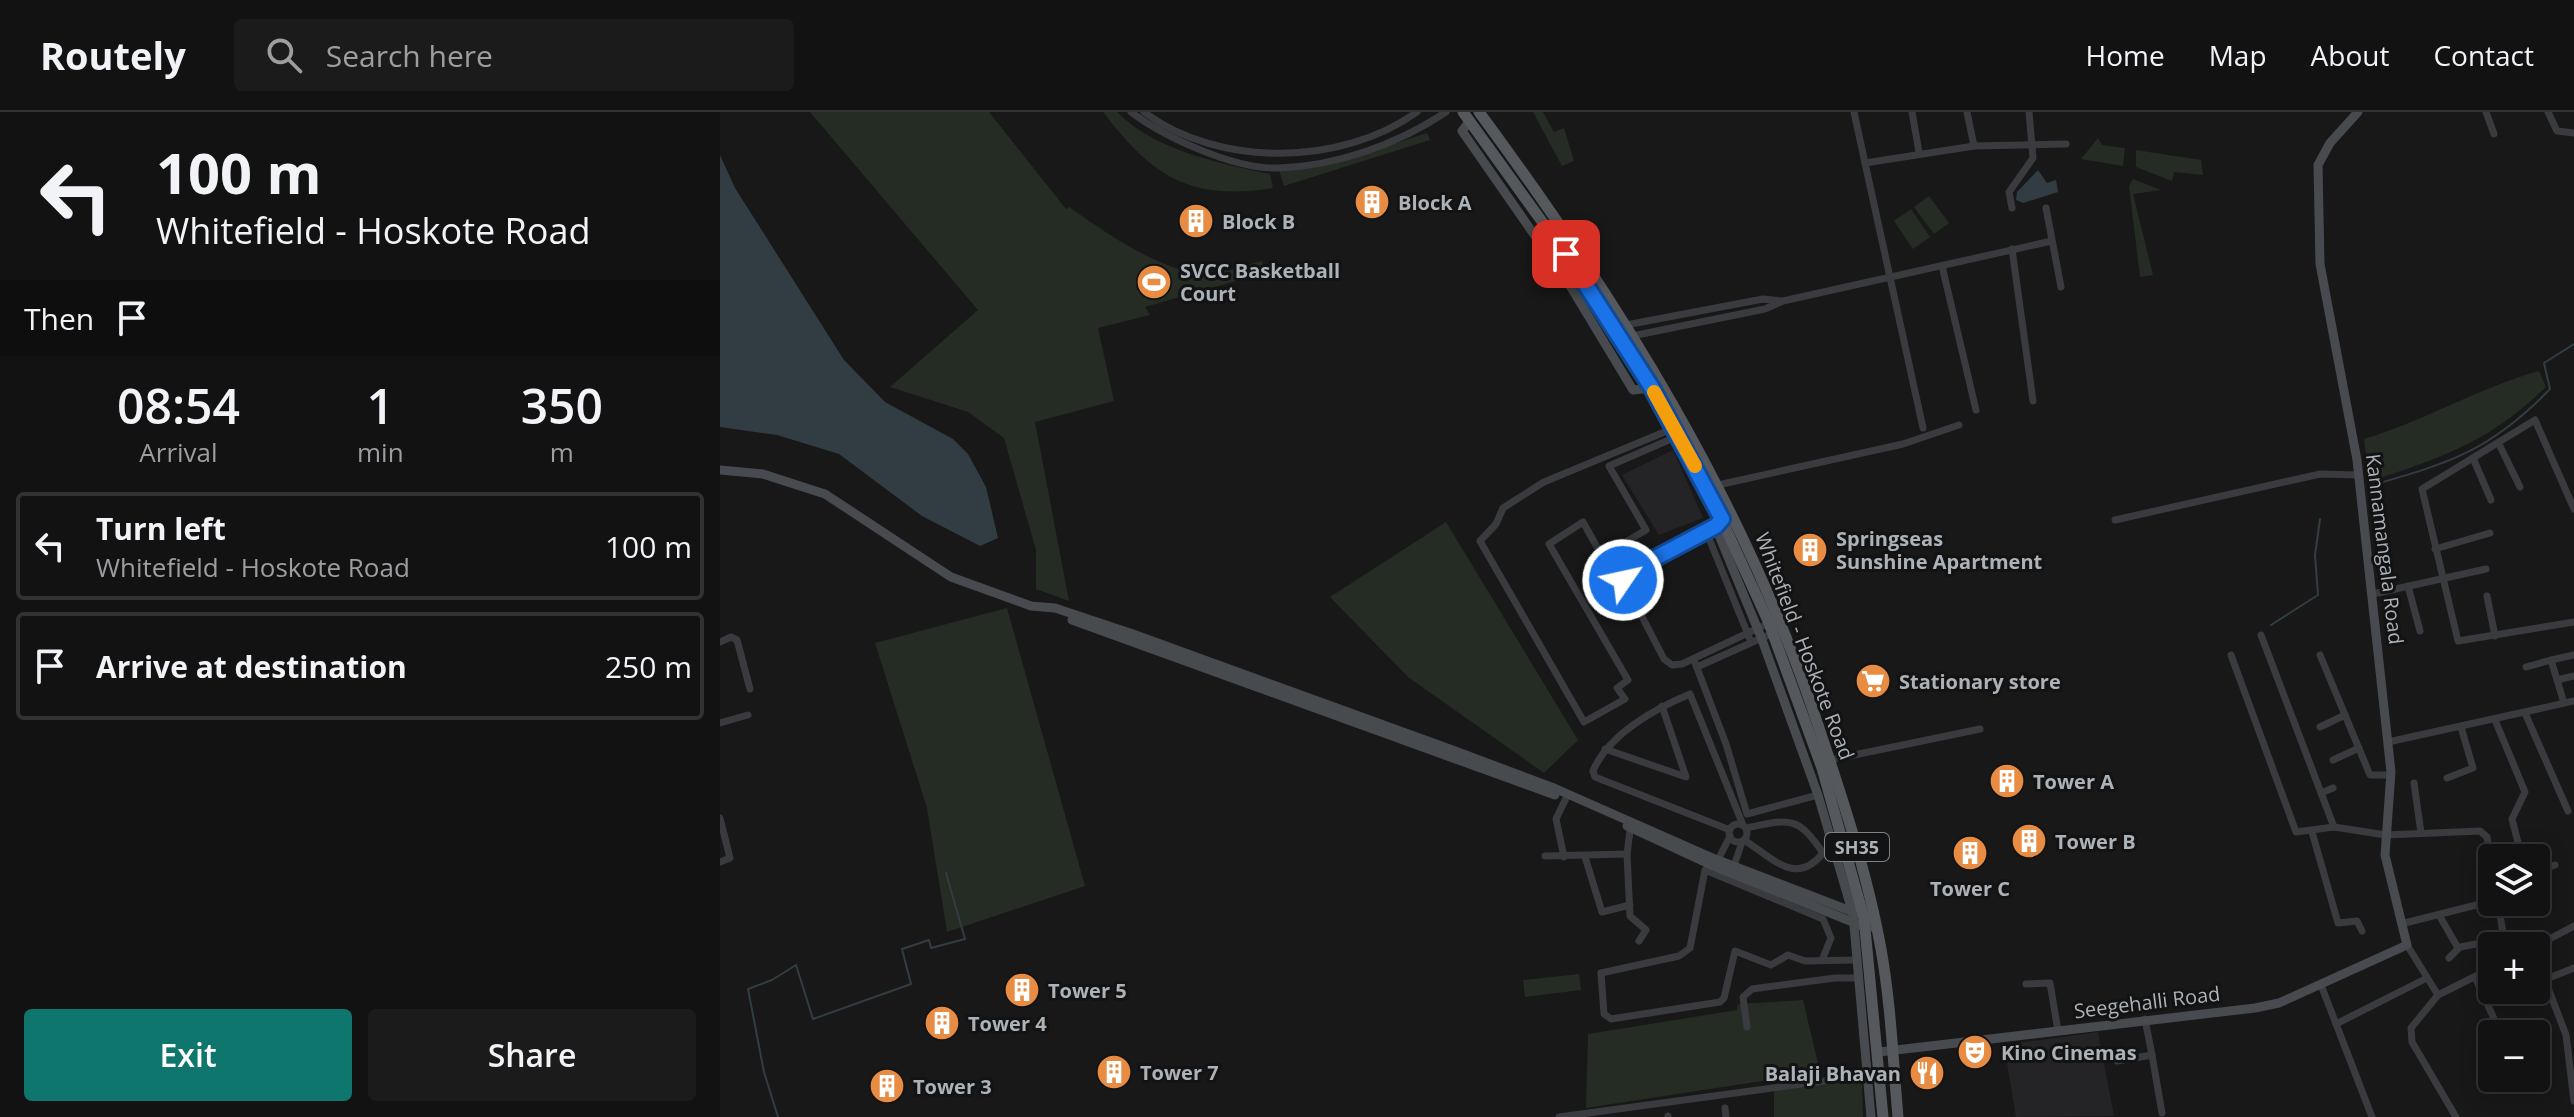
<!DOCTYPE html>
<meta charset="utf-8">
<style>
body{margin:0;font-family:"Open Sans",sans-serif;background:#1b1b1c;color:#f1f3f6;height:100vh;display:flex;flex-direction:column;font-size:30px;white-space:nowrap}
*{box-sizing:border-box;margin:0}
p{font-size:26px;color:#9c9ea0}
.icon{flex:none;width:44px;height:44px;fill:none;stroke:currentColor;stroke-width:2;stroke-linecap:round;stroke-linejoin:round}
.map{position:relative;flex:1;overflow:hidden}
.side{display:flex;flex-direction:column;background:#121213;width:720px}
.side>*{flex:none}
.top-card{background:#121213;color:#f1f3f6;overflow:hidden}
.tools{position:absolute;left:1758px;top:732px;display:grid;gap:16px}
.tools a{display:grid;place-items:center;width:72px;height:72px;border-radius:8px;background:#121213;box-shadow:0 4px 20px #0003,0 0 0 2px #313233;font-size:40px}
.pin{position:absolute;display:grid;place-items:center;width:68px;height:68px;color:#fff;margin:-34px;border-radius:16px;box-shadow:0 4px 12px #0006}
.me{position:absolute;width:88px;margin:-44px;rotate:56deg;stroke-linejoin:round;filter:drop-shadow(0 0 6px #0008)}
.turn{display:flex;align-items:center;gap:28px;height:168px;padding:0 24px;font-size:36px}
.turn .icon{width:104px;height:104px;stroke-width:2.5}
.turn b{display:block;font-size:56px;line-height:68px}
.then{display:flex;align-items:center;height:76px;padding:0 24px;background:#0003;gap:16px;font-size:30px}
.eta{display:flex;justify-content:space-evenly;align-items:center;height:136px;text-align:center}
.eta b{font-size:48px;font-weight:600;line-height:56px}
.cta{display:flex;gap:16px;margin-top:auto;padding:16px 24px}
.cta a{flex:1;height:92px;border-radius:8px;background:#0f766e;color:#fff;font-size:32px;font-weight:600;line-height:92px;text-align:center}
.cta a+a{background:#1b1b1c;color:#f1f3f6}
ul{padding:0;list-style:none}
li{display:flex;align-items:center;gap:24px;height:108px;margin:0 16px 12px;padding:0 8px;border:4px solid #313233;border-radius:8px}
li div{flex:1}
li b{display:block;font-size:30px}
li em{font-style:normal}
header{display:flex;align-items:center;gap:48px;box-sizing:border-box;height:112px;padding:0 40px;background:#121213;border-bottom:2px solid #313233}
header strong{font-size:38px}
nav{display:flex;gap:44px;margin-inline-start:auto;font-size:28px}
.search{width:560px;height:72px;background:#1b1b1c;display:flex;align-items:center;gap:20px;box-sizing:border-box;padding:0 28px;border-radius:8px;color:#9c9ea0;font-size:30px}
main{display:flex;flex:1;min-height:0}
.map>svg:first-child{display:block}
</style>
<header>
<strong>Routely</strong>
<div class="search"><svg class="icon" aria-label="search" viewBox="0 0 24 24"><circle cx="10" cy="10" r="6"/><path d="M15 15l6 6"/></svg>Search here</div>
<nav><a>Home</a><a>Map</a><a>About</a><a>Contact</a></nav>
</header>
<main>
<section class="side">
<div class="top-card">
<div class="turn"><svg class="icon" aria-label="left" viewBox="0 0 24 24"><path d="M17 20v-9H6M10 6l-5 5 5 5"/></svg><div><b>100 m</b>Whitefield - Hoskote Road</div></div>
<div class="then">Then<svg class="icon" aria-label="arrive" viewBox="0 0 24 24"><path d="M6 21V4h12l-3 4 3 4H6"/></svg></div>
</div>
<div class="eta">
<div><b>08:54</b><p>Arrival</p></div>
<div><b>1</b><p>min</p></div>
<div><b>350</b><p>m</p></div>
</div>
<ul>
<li><svg class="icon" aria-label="left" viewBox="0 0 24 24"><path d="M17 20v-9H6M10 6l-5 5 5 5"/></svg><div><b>Turn left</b><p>Whitefield - Hoskote Road</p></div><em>100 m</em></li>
<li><svg class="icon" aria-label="arrive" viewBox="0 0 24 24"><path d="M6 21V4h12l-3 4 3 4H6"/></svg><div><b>Arrive at destination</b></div><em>250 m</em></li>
</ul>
<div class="cta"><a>Exit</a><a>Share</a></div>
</section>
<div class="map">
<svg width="1854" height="1005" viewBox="0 0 1854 1005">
<rect width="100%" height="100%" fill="#181819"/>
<g fill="#242426">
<polygon points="953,338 983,406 939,423 902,363"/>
<polygon points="1378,920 1394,1004 1296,1005 1284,933"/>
</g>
<g fill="#242c24">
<path d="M90 0H269L346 97 349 95C385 120 448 166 494 161 510 159 526 153 542 149L547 160 425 195 430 203 378 216 394 289 315 310 349 489 316 477V438L284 326 248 300 170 275 258 198Z"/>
<path d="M383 0H397C436 39 498 51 550 62L553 76C469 89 433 65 383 0Z"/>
<polygon points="813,0 823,0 834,20 844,16 854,49 842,54"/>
<polygon points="707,21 710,28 564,74 559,58 645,41"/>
<polygon points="1378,26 1382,33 1405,36 1403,54 1361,47"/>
<polygon points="1416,38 1481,48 1483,63 1454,60 1452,69 1416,55"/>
<polygon points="1413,67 1441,78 1413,82 1433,163 1420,165 1409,74"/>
<polygon points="1209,84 1229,111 1214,122 1194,95"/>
<polygon points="1191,97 1210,125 1193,137 1174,109"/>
<path d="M1819 259 1826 275C1770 330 1721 346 1649 370L1644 327C1704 309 1758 276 1819 259Z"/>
<polygon points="726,410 858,628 824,661 688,565 610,485"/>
<polygon points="287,496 365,774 227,820 207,696 155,531"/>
<polygon points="859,862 861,878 805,885 803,868"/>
<polygon points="1083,888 1100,960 866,996 868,922 1017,898 1018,892"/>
<polygon points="1142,966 1143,1005 1054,1005 1054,977"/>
</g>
<g fill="#313d42">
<polygon points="0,43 15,76 124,248 165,290 233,327 248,342 266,375 278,426 260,434 202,404 119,342 57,323 0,315"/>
<polygon points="1318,58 1327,71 1336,68 1338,80 1303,91 1296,88 1297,80"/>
</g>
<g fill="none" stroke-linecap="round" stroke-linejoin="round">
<g stroke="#313d42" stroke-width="2">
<path d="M1649 374C1730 351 1770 339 1830 277L1824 251 1854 232"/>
<polyline points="1551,513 1598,483 1595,443 1600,407"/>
<polyline points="58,1005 44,960 28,877 52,868 76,853 93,907 191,872 182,837 209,828 211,836 245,827 226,761"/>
</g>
<g stroke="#393b3e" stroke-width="7">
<path d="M411 0C444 25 515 58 559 56 617 54 678 32 726 0"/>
<path d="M424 0C498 56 622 54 697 0"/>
<polyline points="1134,0 1145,51 1254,34 1346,32"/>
<polyline points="1192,0 1199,40"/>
<polyline points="1247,0 1254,34"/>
<polyline points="1766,0 1774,22"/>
<polyline points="1828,0 1837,19 1854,21"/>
<polyline points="1145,51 1203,316"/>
<polyline points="1292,96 1289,80 1313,46 1309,0"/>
<polyline points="1326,96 1341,175"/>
<polyline points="1292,137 1313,289"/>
<polyline points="1222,154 1256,298"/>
<polyline points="906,213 1043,187 1061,189"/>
<polyline points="912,224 1045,197 1063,189 1332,129"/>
<polyline points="954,316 824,370 783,396 776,412 760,429 864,610 905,587 897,576 908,568 829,432 863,410 882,444 926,418 889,354 958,324"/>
<polyline points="1779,332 1800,375"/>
<polyline points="1753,346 1771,388"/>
<polyline points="998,373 1183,332 1239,313"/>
<polyline points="1854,397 1815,308 1702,377 1738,529 1854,510"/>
<polyline points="1395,408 1600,362 1639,363"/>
<polyline points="996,414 909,460 903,468 944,547 952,553 962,552 1049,511"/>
<polyline points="986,419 1031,530"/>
<polyline points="1715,437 1770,421"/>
<polyline points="1688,474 1700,519"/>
<polyline points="1653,482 1766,457"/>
<polyline points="1767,484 1775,524"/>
<polyline points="1541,523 1614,715"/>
<polyline points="0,530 11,525 17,528 30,577"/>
<polyline points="1511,543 1576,720 1614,715 1666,723 1760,719 1767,725 1772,754"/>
<polyline points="1600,543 1650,663 1671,663"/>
<polyline points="974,548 1006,632 1027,702 1098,683"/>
<polyline points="977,555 1053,521"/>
<polyline points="1806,555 1831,548"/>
<polyline points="1837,568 1854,564"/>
<polyline points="1844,591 1831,548 1854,543"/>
<polyline points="1805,601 1848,699"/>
<polyline points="1775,608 1805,680 1792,707 1802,746"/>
<polyline points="0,611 28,603"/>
<polyline points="1600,615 1625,603"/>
<polyline points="1668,630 1854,589"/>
<polyline points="885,637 966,665 942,594"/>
<polyline points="1110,648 1260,617"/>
<polyline points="1613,648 1639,636"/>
<polyline points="1727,666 1753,656 1741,615"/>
<polyline points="1694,671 1701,721"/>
<polyline points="1601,681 1613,676"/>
<polyline points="0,706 10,746 0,750"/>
<polyline points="911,711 907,742 910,804 926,818 919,829"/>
<circle cx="1018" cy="721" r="9"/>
<path d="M1026 716C1070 707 1077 703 1103 741H1116"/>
<path d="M1010 718 875 665 873 659C888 623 934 597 970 582L1023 713"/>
<polyline points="1592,720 1618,811 1637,809 1642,819"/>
<path d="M1024 728C1053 746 1076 775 1103 741"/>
<polyline points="825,744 907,742"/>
<polyline points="844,745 836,707 848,682"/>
<polyline points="865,745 882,800 910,793"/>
<polyline points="998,748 1010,724"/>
<polyline points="1014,754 1022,730"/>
<polyline points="1816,760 1835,753"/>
<polyline points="1778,790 1785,834"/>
<polyline points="1719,803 1738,836"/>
<polyline points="1681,812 1772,789"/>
<polyline points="1687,833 1718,883"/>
<polyline points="1816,834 1854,814"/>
<polyline points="1729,846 1740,835 1784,827"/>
<polyline points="1102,848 1111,826 1103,807 985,758 970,836 959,844 881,861 884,902 891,907 1000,890 1004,886 1015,839 1051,853 1068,843 1085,849 1136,848"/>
<polyline points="1755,865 1781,922"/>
<polyline points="1825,868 1846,923 1854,989"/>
<polyline points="1816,871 1854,856"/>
<polyline points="1306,872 1330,871 1338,919"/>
<polyline points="1601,873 1652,1005"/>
<polyline points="1786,887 1801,878"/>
<polyline points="1425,907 1432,943"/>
<polyline points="1616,912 1707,866"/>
<polyline points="1027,915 1023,885 1032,877 1115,866 1139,866"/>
<polyline points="1397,949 1432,943 1442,1001"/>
<polyline points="1005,996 1006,1005"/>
<polyline points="948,1004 948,1005"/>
<polyline points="839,1005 1149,963"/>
<polyline points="1736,1005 1692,930 1691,916 1718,883 1772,856"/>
</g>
<g stroke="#474a4e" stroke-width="9">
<polyline points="749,10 742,19 852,177 913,278 932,276"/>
<polyline points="0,358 43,362 105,382 231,465 311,494 335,496 413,522 738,640 834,676 995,747 1149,806"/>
<polyline points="1002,407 996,416 1041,525 1098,683 1133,802 1151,1005"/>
<polyline points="352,508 835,683"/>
<polyline points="907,714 991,753 1145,815 1156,815"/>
<polyline points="1159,940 1535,896 1559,891 1687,833 1665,743 1671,660 1637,348 1600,152 1598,53 1610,31 1638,0"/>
</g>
<g stroke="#55585d" stroke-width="11">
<polyline points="743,0 857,158 932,276 990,382 1049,511 1102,656 1144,806 1163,1005"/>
<path d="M759 0C898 188 1023 387 1097 610 1122 685 1147 760 1161 837 1171 893 1173 949 1178 1005"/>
</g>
</g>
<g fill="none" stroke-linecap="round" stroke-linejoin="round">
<defs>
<polyline id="route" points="846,142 932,276 1002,407 996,414 909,460 903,468"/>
</defs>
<use href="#route" stroke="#114b97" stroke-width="20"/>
<use href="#route" stroke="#1a73e8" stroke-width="14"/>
<polyline stroke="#f59e0b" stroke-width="14" points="934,280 975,354"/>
</g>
<defs>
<symbol id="building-disc" viewBox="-11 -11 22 22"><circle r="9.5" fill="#e78c42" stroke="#131314"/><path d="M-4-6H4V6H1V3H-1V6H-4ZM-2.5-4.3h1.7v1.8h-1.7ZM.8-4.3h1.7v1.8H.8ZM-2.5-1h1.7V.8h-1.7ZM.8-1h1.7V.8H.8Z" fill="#fff"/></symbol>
<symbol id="stadium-disc" viewBox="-11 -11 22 22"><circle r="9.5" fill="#e78c42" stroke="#131314"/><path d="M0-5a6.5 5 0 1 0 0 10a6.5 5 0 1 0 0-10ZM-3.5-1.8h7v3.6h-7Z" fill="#fff"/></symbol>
<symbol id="supermarket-disc" viewBox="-11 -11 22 22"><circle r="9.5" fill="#e78c42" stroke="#131314"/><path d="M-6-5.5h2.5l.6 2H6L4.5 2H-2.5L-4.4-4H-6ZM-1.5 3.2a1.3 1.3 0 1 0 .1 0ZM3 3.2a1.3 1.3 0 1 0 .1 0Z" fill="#fff"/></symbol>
<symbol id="theatre-disc" viewBox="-11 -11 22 22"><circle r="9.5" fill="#e78c42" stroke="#131314"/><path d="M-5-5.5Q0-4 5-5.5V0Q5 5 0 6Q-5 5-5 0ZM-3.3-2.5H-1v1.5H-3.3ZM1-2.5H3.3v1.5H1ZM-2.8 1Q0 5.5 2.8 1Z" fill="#fff"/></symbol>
<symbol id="restaurant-disc" viewBox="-11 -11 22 22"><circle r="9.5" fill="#e78c42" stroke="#131314"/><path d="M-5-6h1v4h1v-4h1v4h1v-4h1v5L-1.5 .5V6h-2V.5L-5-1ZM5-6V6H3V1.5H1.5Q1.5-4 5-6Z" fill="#fff"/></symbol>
</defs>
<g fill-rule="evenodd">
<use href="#building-disc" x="632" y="70" width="40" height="40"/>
<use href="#building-disc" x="456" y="89" width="40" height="40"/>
<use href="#stadium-disc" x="414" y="150" width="40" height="40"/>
<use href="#building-disc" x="1070" y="418" width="40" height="40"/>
<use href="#supermarket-disc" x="1133" y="549" width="40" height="40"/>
<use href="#building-disc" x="1267" y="649" width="40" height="40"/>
<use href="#building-disc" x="1289" y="709" width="40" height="40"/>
<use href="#building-disc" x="1230" y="721" width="40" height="40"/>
<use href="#building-disc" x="282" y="858" width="40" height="40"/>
<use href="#building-disc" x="202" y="891" width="40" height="40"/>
<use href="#theatre-disc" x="1235" y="920" width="40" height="40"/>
<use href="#building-disc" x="374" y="940" width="40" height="40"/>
<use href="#restaurant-disc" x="1187" y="941" width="40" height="40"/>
<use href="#building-disc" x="147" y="954" width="40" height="40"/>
</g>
<g text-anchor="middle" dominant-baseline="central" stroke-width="6" stroke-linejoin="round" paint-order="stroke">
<rect fill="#131314" stroke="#7d8287" stroke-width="2" x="1105" y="721" width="64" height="28" rx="6"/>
<g font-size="18" font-weight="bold" fill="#abb2b8">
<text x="1137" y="735">SH35</text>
</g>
<g font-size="20" font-weight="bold" fill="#abb2b8" stroke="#131314" text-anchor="start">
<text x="678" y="90">Block A</text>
<text x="502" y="109">Block B</text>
<text x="460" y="158">SVCC Basketball<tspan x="460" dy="23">Court</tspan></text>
<text x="1116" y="426">Springseas<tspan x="1116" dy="23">Sunshine Apartment</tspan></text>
<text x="1179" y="569">Stationary store</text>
<text x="1313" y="669">Tower A</text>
<text x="1335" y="729">Tower B</text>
<text x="1250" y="776" text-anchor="middle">Tower C</text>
<text x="328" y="878">Tower 5</text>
<text x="248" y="911">Tower 4</text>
<text x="1281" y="940">Kino Cinemas</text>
<text x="420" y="960">Tower 7</text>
<text x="1181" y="961" text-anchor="end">Balaji Bhavan</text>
<text x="193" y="974">Tower 3</text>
</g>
<g font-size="20" fill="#abb2b8" stroke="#131314">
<text transform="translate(1665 437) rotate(83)">Kannamangala Road</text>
<text transform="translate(1085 534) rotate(69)">Whitefield - Hoskote Road</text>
<text transform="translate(1427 890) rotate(-7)">Seegehalli Road</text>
</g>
</g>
</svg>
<div class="tools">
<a><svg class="icon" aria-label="layers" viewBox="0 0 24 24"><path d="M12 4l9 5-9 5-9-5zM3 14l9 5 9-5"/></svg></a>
<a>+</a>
<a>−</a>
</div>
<div class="pin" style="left:846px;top:142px;background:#d93025"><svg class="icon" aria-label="arrive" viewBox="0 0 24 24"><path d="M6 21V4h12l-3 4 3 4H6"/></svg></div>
<svg class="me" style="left:903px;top:468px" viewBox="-20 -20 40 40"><circle r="17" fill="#1a73e8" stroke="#fff" stroke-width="3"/><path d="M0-11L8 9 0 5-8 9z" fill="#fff"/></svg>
</div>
</main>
